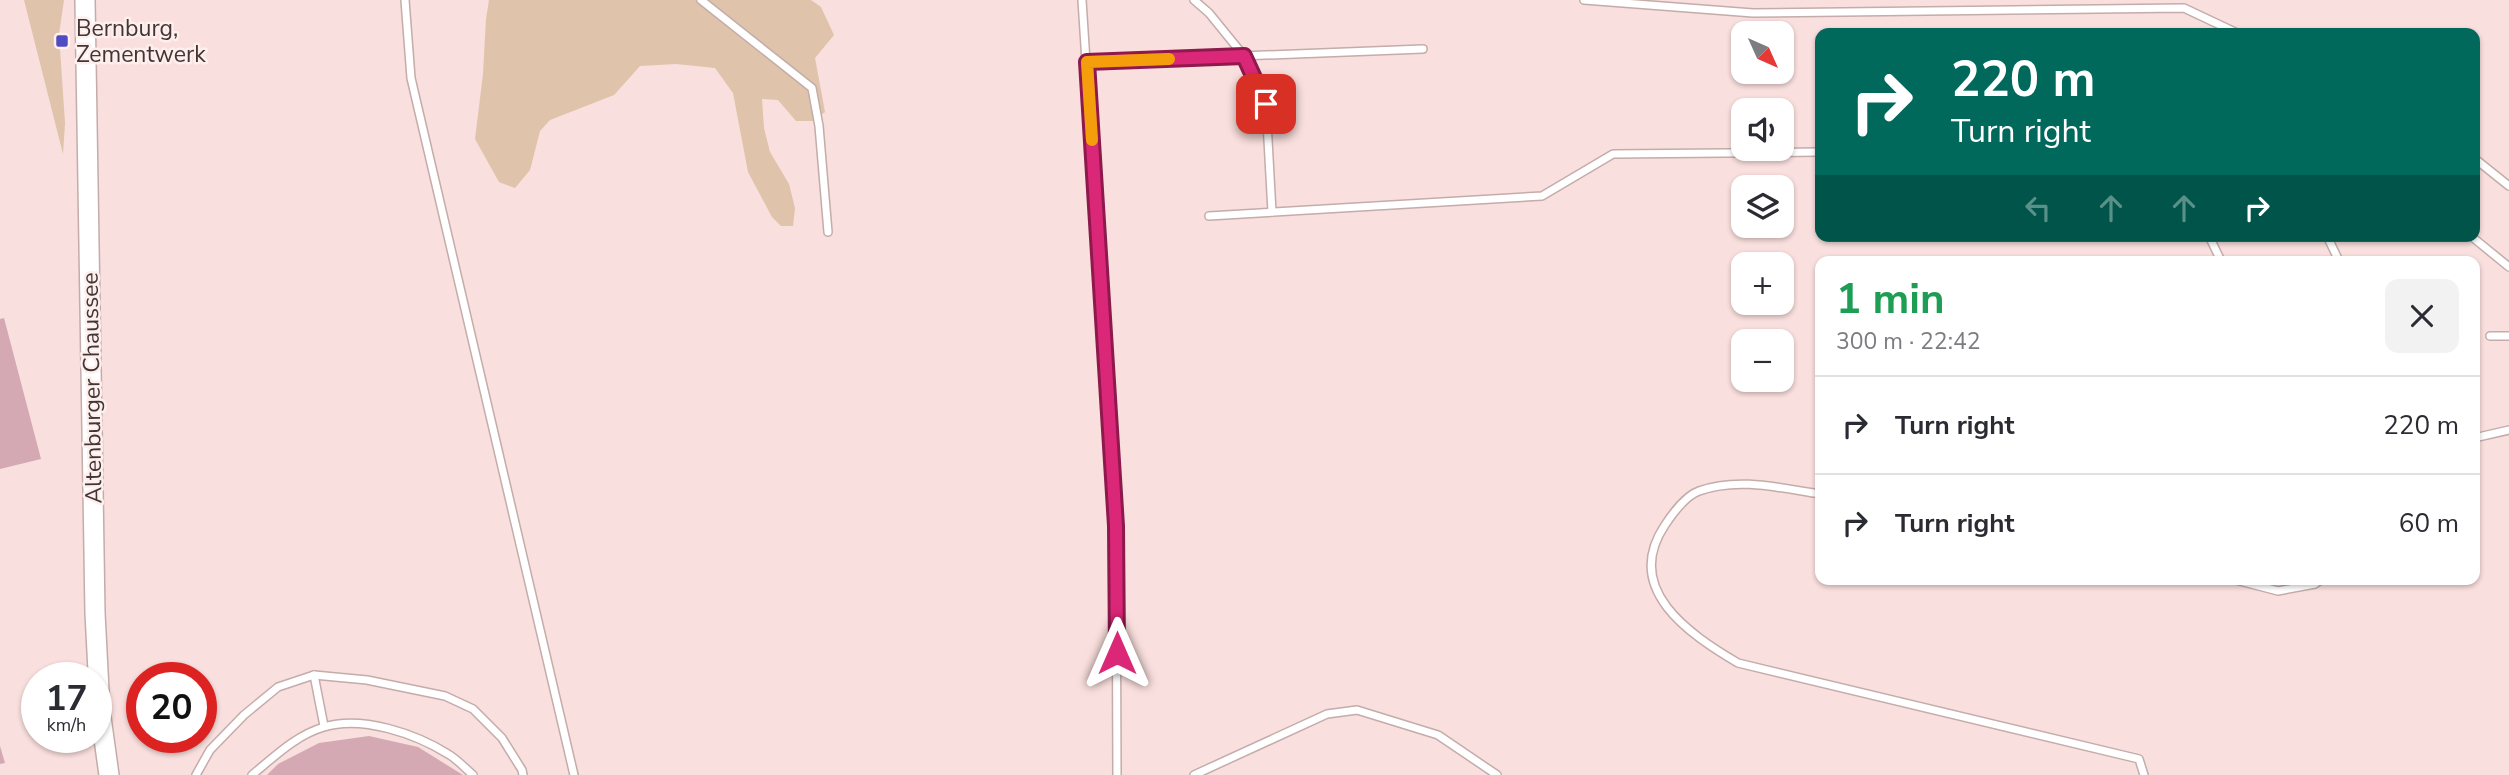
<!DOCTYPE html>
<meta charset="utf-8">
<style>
body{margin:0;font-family:"Nunito Sans",sans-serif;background:#f2f2f3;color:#2b2b33;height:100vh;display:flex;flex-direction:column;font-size:26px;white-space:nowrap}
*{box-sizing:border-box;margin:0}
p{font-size:23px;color:#7c7c81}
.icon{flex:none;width:38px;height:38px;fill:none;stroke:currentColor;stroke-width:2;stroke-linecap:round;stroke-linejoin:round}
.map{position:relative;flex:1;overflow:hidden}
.panel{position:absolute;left:1815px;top:256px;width:665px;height:329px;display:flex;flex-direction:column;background:#fff;border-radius:14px;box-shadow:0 2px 5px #0004}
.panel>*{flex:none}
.banner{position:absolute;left:1815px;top:28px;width:665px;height:214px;border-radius:14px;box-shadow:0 2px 5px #0004;background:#00695c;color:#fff;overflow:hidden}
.needle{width:46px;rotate:135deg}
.tools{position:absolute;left:1731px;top:21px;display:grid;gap:14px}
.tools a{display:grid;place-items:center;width:63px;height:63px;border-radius:14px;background:#fff;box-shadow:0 2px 5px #0004;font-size:35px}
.speed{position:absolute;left:21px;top:662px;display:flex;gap:14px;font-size:35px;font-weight:700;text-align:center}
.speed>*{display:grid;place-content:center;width:91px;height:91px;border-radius:50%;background:#fff;box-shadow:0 2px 5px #0004;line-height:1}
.speed small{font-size:18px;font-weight:400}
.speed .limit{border:10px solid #d22;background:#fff;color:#111}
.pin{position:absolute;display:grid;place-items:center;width:60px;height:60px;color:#fff;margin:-30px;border-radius:14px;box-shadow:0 4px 10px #0006}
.me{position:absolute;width:77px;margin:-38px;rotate:0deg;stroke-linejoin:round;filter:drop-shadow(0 0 5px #0008)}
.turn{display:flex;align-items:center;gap:24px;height:147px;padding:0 21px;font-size:32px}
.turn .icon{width:91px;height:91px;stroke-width:2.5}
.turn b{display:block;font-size:49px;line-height:60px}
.lanes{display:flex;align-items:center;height:66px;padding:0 21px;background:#0003;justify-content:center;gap:35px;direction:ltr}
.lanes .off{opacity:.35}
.round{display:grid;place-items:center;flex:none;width:74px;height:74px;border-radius:14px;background:#f2f2f3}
.overview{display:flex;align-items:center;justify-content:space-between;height:119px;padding:0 21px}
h1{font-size:42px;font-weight:700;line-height:52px;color:#1e9e55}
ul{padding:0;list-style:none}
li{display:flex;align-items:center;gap:21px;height:98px;padding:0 21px;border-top:2px solid #e1e1e2}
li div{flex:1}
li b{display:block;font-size:26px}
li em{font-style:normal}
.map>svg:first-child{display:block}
</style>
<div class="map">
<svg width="2509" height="775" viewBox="0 0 2509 775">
<rect width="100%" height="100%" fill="#f9dfdd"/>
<g fill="#dfc3aa">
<polygon points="24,0 64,0 59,34 65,123 63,154"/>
<polygon points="489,0 811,0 821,7 834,35 815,58 825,112 813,121 796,121 778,100 762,99 764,128 770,152 789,184 795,208 793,226 781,226 772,217 748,172 733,93 715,68 676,64 640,66 614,95 550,120 540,131 530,170 515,188 499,182 475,139 483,74 486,19"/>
</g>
<g fill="#d4a9b3">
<polygon points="4,318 41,459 0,469 0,319"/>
<polygon points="369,736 418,747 463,775 267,775 278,764 319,743"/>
<polygon points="0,746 5,763 0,764"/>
</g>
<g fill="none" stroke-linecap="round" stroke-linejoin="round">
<defs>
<g id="lane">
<polyline points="405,0 411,78 574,775"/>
<polyline points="701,0 812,88 819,126 828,232"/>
<polyline points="1082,0 1116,526 1117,775"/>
<polyline points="1194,0 1209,13 1244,56 1266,104 1272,212"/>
<polyline points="1584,0 1753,13 2184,8 2237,33"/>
<polyline points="1087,62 1423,49"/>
<polyline points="2474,158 2509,186"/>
<polyline points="1209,216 1542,196 1613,154 1820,152"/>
<polyline points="2209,236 2221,261"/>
<polyline points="2327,236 2339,261"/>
<polyline points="2471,236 2509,267"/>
<polyline points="2490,336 2509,336"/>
<polyline points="2474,438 2509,430"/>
<path d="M1820 494C1780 488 1738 477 1699 491 1685 496 1673 513 1665 525 1622 589 1689 634 1738 663L2139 759 2144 775"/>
<polyline points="2232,579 2278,591 2315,584 2322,579"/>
<polyline points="314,675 324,726"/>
<polyline points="196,775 210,750 244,715 278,687 314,675 367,680 445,696 473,709 502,738 522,770 523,775"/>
<path d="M252 775C274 757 296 735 324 727 362 715 416 734 448 754 457 759 465 768 473 775"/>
<polyline points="1194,775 1327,714 1357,710 1438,735 1497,775"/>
</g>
<polyline id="secondary" points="85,0 95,613 100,710 109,775"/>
</defs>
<use href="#lane" stroke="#c4acaa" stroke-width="10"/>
<use href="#secondary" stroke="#c4acaa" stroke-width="22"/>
<use href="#lane" stroke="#fff" stroke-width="7"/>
<use href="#secondary" stroke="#fff" stroke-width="19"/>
</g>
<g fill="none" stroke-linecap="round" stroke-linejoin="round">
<defs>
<polyline id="route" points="1117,653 1116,526 1087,62 1244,56 1266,104"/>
</defs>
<use href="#route" stroke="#8e194d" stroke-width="18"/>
<use href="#route" stroke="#db2777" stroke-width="12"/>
<polyline stroke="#f59e0b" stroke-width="12" points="1092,140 1087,62 1169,59"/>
</g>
<rect fill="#514bc2" stroke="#feefed" stroke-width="2.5" x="55" y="34" width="14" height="14" rx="3.5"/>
<g text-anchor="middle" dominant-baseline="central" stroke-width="5" stroke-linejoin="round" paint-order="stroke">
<g font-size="23" fill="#403636" stroke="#feefed" text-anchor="start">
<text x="76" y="28">Bernburg,<tspan x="76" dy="26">Zementwerk</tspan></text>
</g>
<g font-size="23" fill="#403636" stroke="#feefed">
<text transform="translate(92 388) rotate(-91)">Altenburger Chaussee</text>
</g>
</g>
</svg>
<div class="tools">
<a><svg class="needle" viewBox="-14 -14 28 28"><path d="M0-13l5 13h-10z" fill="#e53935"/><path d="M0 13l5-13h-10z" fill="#7c7c81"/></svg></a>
<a><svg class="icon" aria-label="sound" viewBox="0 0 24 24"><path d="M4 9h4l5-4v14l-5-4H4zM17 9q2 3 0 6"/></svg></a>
<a><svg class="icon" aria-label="layers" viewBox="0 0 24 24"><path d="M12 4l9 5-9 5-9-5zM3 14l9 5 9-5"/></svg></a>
<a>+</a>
<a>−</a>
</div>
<div class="speed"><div>17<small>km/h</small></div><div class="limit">20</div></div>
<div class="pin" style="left:1266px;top:104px;background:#d93025"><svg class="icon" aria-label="arrive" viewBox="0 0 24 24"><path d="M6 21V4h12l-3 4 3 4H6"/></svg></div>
<svg class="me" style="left:1117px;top:653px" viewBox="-20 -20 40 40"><path d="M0-17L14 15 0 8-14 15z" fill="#db2777" stroke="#fff" stroke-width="4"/></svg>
<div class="banner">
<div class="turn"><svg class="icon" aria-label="right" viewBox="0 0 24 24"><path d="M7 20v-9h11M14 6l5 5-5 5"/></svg><div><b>220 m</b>Turn right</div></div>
<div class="lanes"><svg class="icon off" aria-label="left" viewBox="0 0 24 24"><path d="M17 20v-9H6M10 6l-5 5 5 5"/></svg><svg class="icon off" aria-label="ahead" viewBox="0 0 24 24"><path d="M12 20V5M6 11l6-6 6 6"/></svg><svg class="icon off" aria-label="ahead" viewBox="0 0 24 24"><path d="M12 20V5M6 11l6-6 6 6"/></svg><svg class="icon" aria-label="right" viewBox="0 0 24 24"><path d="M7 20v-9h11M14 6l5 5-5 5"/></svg></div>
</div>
<section class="panel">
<div class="overview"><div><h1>1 min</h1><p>300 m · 22:42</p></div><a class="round"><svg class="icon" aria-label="close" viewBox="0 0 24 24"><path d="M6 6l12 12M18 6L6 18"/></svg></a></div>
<ul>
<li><svg class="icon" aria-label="right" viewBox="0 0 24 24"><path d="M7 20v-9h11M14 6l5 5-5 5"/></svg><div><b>Turn right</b></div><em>220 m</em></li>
<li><svg class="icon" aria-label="right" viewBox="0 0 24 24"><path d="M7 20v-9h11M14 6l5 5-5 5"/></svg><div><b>Turn right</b></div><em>60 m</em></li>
</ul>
</section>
</div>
